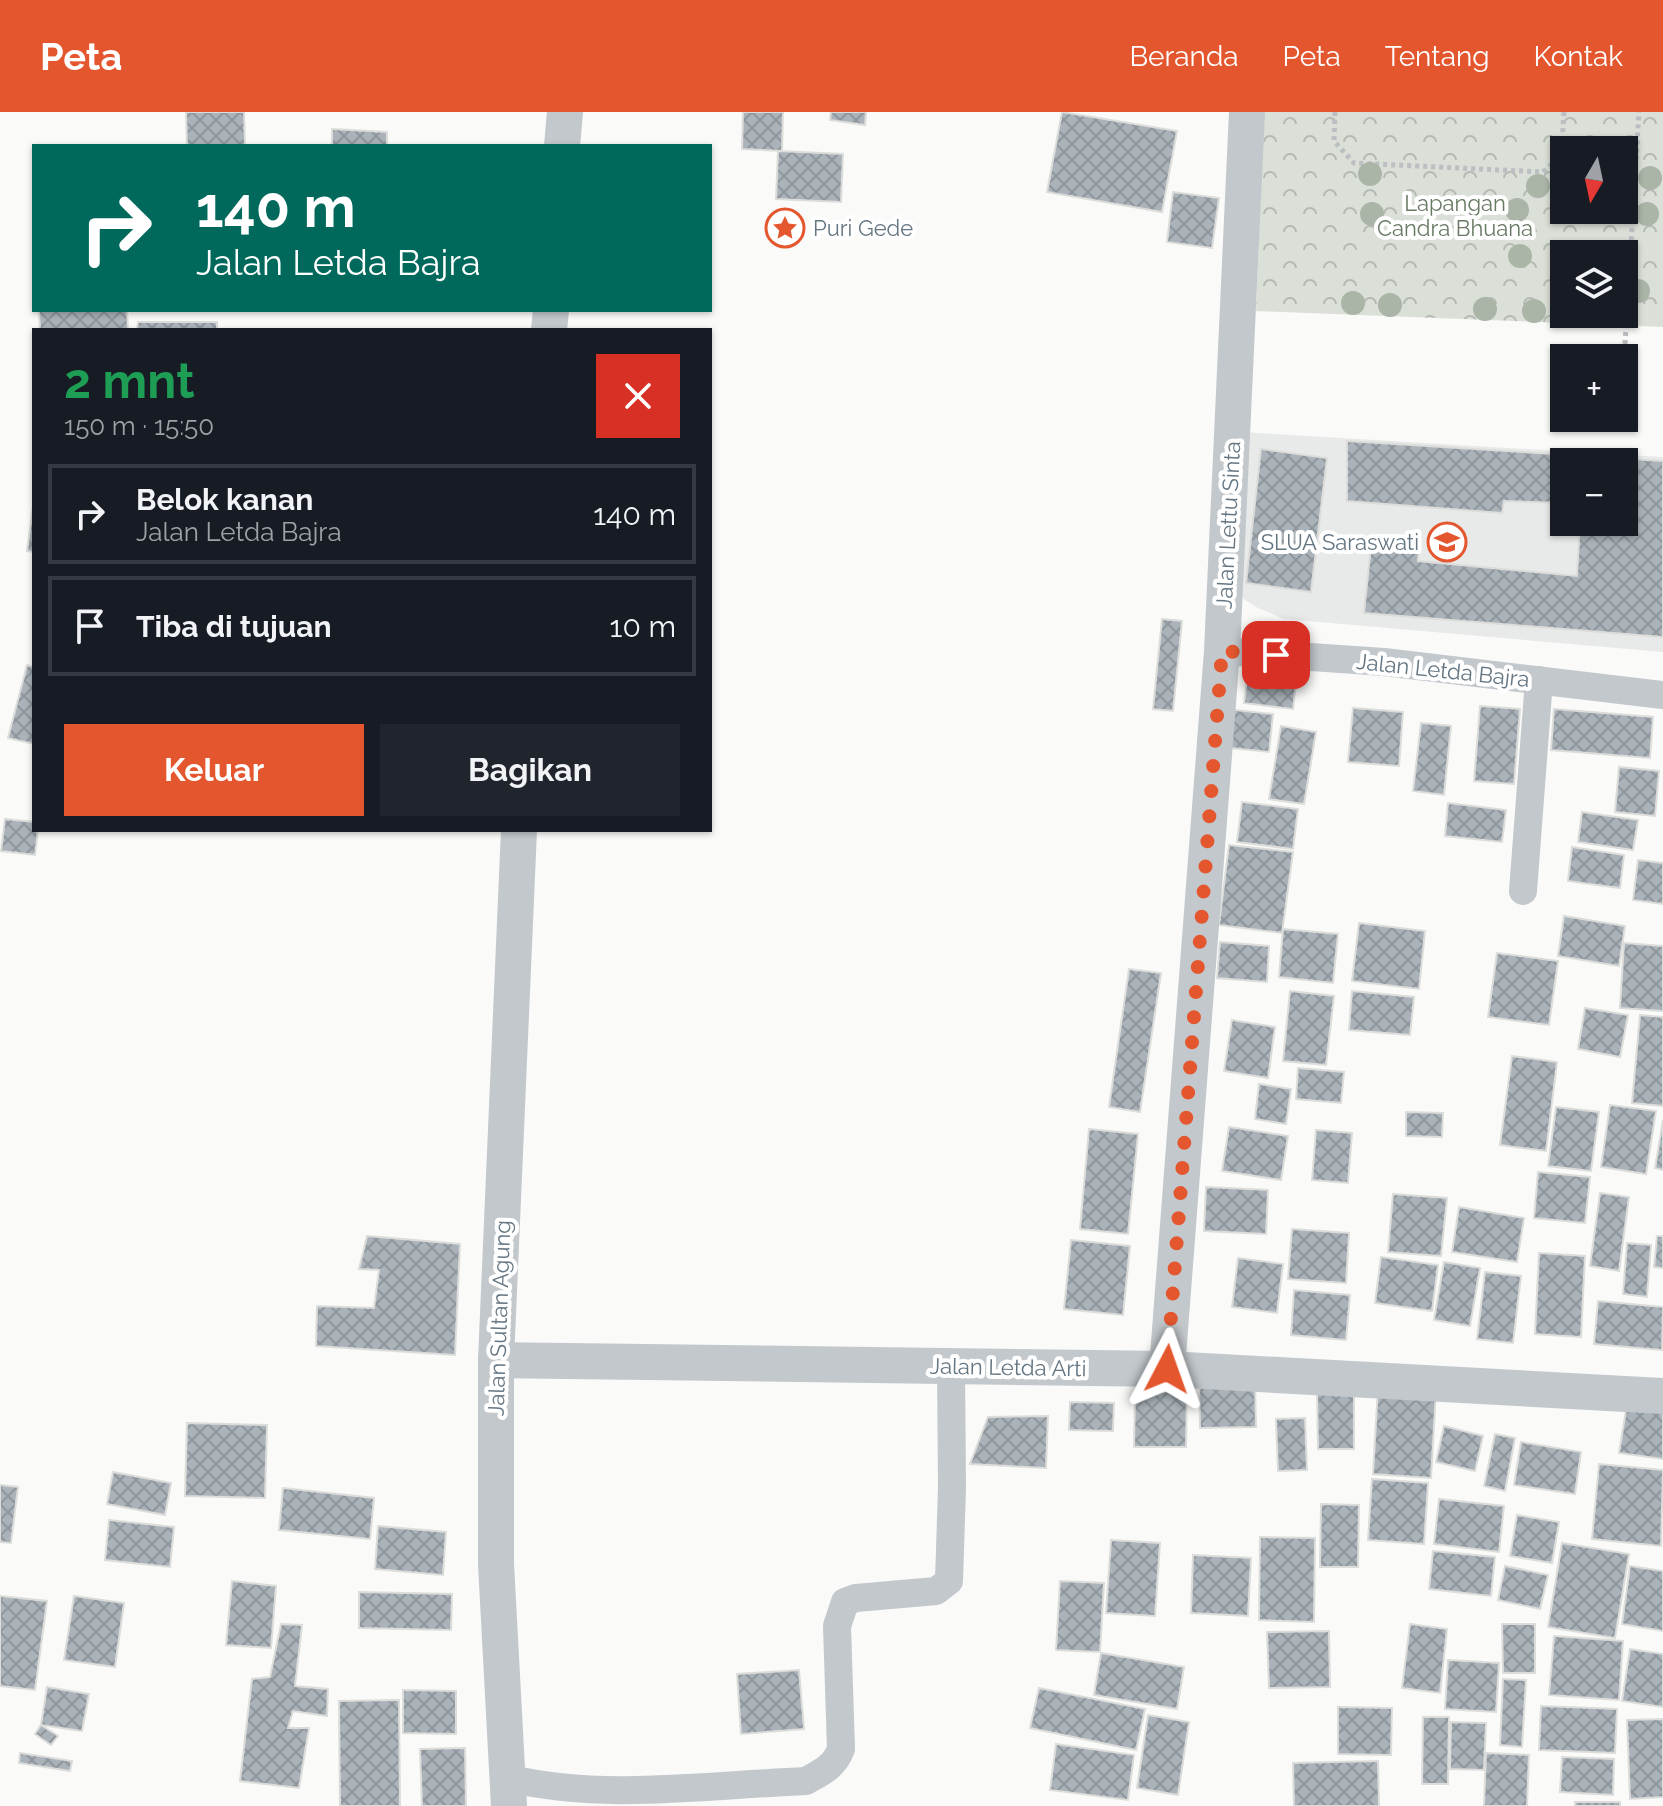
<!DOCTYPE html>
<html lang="id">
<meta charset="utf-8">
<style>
body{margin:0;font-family:Raleway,sans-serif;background:#20242c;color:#f1f3f6;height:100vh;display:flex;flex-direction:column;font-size:30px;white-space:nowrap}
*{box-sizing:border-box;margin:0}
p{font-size:26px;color:#9ea1a6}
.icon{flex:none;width:44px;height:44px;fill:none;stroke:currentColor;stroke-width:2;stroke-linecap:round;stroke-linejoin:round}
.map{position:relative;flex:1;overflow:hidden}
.panel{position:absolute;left:32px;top:216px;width:680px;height:504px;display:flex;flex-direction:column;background:#171b24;border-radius:0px;box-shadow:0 2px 6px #0004}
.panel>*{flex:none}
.top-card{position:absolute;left:32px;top:32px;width:680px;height:168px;border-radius:0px;box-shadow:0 2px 6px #0004;background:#00695c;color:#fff;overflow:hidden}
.needle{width:52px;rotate:189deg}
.controls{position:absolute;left:1550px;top:24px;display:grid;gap:16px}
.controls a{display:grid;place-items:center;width:88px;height:88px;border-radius:0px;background:#171b24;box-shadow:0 2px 6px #0004;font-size:40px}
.pin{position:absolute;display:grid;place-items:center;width:68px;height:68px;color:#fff;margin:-34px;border-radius:16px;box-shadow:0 4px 12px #0006}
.me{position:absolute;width:88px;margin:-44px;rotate:4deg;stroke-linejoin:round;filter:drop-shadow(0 0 6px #0008)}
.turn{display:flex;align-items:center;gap:28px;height:168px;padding:0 32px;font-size:36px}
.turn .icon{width:104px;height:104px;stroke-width:2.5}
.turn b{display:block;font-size:56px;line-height:68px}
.round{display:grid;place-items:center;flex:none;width:84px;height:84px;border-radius:0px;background:#20242c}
.overview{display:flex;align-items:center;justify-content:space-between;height:136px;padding:0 32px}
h1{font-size:48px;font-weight:700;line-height:60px;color:#1e9e55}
.action{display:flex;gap:16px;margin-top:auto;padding:16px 32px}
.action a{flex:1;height:92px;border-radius:0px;background:#e4572e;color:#fff;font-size:32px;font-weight:700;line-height:92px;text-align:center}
.action a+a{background:#20242c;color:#f1f3f6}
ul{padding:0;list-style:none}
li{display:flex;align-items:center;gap:24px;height:100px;margin:0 16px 12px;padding:0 16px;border:4px solid #363941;border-radius:0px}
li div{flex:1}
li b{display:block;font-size:30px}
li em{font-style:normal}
header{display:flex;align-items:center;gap:48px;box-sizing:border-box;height:112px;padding:0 40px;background:#e4572e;color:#fff}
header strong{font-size:38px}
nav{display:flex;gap:44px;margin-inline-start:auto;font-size:28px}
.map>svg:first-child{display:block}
</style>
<header>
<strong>Peta</strong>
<nav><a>Beranda</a><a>Peta</a><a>Tentang</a><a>Kontak</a></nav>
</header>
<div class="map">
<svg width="1663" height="1694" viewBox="0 0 1663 1694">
<defs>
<pattern id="park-crowns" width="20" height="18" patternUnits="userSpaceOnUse" patternTransform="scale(2)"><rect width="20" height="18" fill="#dadfd7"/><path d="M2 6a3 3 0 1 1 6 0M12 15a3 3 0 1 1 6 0" fill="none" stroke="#b4b9b4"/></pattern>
<pattern id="building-cross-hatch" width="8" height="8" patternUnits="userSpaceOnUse" patternTransform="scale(2)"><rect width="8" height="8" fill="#aab3b9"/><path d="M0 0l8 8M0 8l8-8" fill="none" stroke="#8e969c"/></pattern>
</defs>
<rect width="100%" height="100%" fill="#fafaf8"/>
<path fill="#e8e9e9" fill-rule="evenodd" d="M1241 320 1663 345V540L1284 507 1258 496 1245 488 1236 477ZM1564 350H1624V410H1564Z"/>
<path fill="url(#park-crowns)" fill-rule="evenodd" d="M1264 0H1663V215L1256 199ZM1564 38H1624V98H1564ZM1564 142H1624V202H1564Z"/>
<g fill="url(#building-cross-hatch)" stroke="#dcdcda" stroke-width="2">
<polygon points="186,0 244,0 245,34 187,34"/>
<polygon points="743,0 783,0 782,39 742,37"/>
<polygon points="831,0 866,0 865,13 830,8"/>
<polygon points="1062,0 1177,19 1162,100 1047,80"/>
<polygon points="332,17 387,20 387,34 332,34"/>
<polygon points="778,39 843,42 841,90 776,87"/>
<polygon points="1173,80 1219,86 1212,136 1167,130"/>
<polygon points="127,198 128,218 40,218 39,199"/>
<polygon points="138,210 217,210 217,218 137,218"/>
<polygon points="1347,329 1663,349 1663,525 1364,501 1371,434 1419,435 1418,449 1577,464 1580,410 1624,410 1624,350 1564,350 1564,391 1504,389 1502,401 1347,389"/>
<polygon points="1261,337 1327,346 1311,480 1246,471"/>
<polygon points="34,387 34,440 27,439"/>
<polygon points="1162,507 1182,509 1173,599 1153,597"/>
<polygon points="27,553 34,555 34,632 8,626"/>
<polygon points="1247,566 1296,572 1293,597 1244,591"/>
<polygon points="1480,594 1520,597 1514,672 1474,669"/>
<polygon points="1353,596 1403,600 1399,654 1348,650"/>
<polygon points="1226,597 1273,602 1269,640 1222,635"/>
<polygon points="1554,597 1653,605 1650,646 1551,638"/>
<polygon points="1421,611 1451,614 1444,683 1413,679"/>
<polygon points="1281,614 1316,620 1304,692 1269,687"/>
<polygon points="1619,655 1659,659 1655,704 1615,700"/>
<polygon points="1242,690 1298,697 1293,737 1237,730"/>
<polygon points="1448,691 1506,698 1502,730 1445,724"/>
<polygon points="1582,700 1638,708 1633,738 1578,730"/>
<polygon points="5,707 34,710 34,718 38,718 35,743 1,739"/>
<polygon points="1229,733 1293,740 1282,821 1219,813"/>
<polygon points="1572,735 1624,743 1620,776 1568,769"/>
<polygon points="1638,748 1663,751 1663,792 1633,788"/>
<polygon points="1564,804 1625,814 1619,854 1558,844"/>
<polygon points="1359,811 1425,819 1419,877 1352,869"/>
<polygon points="1283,817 1338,822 1333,871 1279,865"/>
<polygon points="1220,830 1269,834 1267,870 1217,866"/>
<polygon points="1624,831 1663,834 1663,899 1620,896"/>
<polygon points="1497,841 1558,849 1549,913 1488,905"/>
<polygon points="1129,857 1161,861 1140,1000 1109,995"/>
<polygon points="1290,879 1334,884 1326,953 1283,949"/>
<polygon points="1352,879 1414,885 1410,923 1349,918"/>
<polygon points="1585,896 1628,903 1620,945 1578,937"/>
<polygon points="1640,903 1663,905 1663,994 1632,991"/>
<polygon points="1232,908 1275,915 1268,966 1224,959"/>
<polygon points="1512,944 1557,950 1546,1039 1500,1033"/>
<polygon points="1298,956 1344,960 1341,991 1296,987"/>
<polygon points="1259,972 1291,977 1286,1012 1255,1007"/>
<polygon points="1610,993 1656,999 1646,1062 1601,1055"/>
<polygon points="1556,995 1599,1000 1591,1059 1548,1054"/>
<polygon points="1406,1000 1443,1001 1442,1025 1406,1024"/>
<polygon points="1663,1008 1663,1058 1655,1056"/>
<polygon points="1229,1015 1288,1024 1281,1068 1222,1059"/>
<polygon points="1089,1017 1138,1022 1128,1122 1080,1117"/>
<polygon points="1316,1018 1352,1021 1348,1071 1312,1068"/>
<polygon points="1538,1060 1590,1065 1585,1111 1534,1106"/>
<polygon points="1206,1075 1268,1078 1266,1122 1204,1119"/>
<polygon points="1600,1081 1629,1085 1619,1159 1590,1154"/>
<polygon points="1393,1082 1447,1086 1441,1144 1388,1140"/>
<polygon points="1459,1095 1524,1106 1517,1150 1452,1140"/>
<polygon points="1292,1117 1349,1121 1346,1171 1288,1167"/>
<polygon points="367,1124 460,1132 455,1243 316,1234 317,1194 374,1196 379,1158 359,1157"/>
<polygon points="1657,1124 1663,1124 1663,1156 1654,1155"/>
<polygon points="1071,1128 1130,1134 1123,1203 1064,1197"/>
<polygon points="1627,1131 1651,1133 1647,1185 1623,1182"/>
<polygon points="1539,1141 1585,1144 1581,1225 1535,1222"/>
<polygon points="1381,1145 1438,1153 1432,1199 1375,1191"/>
<polygon points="1238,1146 1283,1152 1277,1201 1232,1195"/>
<polygon points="1444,1150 1480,1156 1470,1214 1434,1208"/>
<polygon points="1485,1160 1521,1164 1513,1231 1477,1227"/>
<polygon points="1294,1178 1350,1183 1346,1228 1291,1223"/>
<polygon points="1598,1189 1663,1195 1662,1238 1594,1232"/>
<polygon points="1255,1269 1256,1315 1200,1316 1199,1270"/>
<polygon points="1317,1274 1354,1274 1354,1337 1318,1337"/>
<polygon points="1378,1275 1436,1279 1431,1366 1373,1362"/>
<polygon points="1135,1279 1187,1280 1186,1335 1134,1335"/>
<polygon points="1070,1290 1114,1291 1113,1319 1069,1318"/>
<polygon points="1627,1292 1663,1297 1663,1347 1619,1341"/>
<polygon points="1048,1304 1046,1356 970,1352 988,1305"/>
<polygon points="1305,1306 1307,1358 1278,1359 1276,1307"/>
<polygon points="187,1311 267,1313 265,1386 185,1384"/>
<polygon points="1444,1314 1483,1324 1475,1359 1436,1350"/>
<polygon points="1495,1322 1515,1326 1505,1379 1484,1374"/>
<polygon points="1521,1330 1581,1340 1575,1382 1514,1373"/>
<polygon points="1599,1352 1663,1358 1661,1434 1592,1427"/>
<polygon points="113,1360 171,1371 165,1403 107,1392"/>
<polygon points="1372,1367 1428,1371 1424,1432 1368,1428"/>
<polygon points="0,1373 18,1375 11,1431 0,1430"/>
<polygon points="283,1376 374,1386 370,1427 279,1418"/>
<polygon points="1439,1387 1504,1394 1499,1440 1434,1432"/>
<polygon points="1321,1392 1359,1393 1358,1455 1320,1455"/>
<polygon points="1517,1403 1559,1410 1552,1451 1510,1444"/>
<polygon points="109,1408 174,1415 170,1455 105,1448"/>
<polygon points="378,1414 446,1420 443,1463 375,1457"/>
<polygon points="1260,1425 1315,1426 1314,1510 1259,1508"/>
<polygon points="1111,1428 1160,1431 1155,1504 1106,1501"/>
<polygon points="1562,1431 1629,1442 1615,1526 1548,1515"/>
<polygon points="1433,1439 1495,1445 1491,1484 1429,1477"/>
<polygon points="1193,1443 1251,1446 1248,1504 1191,1501"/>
<polygon points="1505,1454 1548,1463 1540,1497 1498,1488"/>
<polygon points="1630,1454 1663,1459 1663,1519 1622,1512"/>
<polygon points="232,1469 276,1474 271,1536 226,1533"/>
<polygon points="1060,1469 1104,1471 1100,1540 1056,1538"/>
<polygon points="359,1480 452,1482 451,1518 359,1516"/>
<polygon points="0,1484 47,1489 35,1578 0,1574"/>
<polygon points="74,1484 124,1491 115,1555 64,1548"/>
<polygon points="281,1512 302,1513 295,1574 328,1577 327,1604 293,1599 288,1616 309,1616 299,1676 240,1669 252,1567 270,1565"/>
<polygon points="1410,1512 1447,1517 1440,1581 1402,1576"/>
<polygon points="1502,1512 1535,1512 1535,1561 1503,1561"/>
<polygon points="1329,1519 1330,1575 1269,1576 1267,1520"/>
<polygon points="1554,1524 1623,1529 1619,1588 1549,1583"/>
<polygon points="1630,1537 1663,1542 1663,1595 1622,1589"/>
<polygon points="1101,1541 1184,1555 1177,1597 1094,1583"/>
<polygon points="1448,1548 1499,1551 1496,1600 1445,1597"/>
<polygon points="799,1558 804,1617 741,1622 737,1562"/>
<polygon points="1503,1567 1526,1568 1522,1635 1500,1633"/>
<polygon points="47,1575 89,1582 82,1619 41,1613"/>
<polygon points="1039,1576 1145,1597 1136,1638 1030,1616"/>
<polygon points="403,1578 456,1579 456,1622 403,1621"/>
<polygon points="399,1588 400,1694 340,1694 339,1589"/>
<polygon points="1541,1594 1617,1597 1615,1641 1539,1638"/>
<polygon points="1338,1595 1392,1596 1391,1643 1338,1642"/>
<polygon points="1148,1603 1189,1610 1178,1683 1137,1676"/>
<polygon points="1423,1605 1449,1605 1448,1672 1422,1672"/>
<polygon points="1663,1607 1663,1685 1630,1687 1627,1608"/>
<polygon points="1451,1610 1486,1611 1484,1658 1450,1657"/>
<polygon points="41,1613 58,1624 51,1633 35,1622"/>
<polygon points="1056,1632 1134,1643 1128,1688 1050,1678"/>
<polygon points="465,1636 466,1694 422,1694 420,1637"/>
<polygon points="20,1641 72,1649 70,1659 19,1651"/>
<polygon points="1486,1641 1529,1643 1527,1694 1484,1694"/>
<polygon points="1562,1645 1614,1647 1613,1683 1560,1680"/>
<polygon points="1378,1649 1379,1694 1294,1694 1293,1651"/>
<rect x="1575" y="1690" width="45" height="4"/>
</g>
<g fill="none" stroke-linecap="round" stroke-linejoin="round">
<g stroke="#bbbfc2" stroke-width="5" stroke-dasharray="4 4" stroke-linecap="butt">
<polyline points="1335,0 1334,29 1354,51 1543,60 1561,44 1564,0"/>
<polyline points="1625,232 1639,0"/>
</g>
<g stroke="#c3c8cc" stroke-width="28">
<polyline points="1222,539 1384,550 1663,583"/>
<polyline points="1523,779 1539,568"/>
<path d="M507 1666C604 1689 708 1673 806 1669 822 1660 834 1655 841 1637L837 1514 845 1490 856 1486 936 1479 949 1469 952 1375 951 1254"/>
</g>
<g stroke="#c3c8cc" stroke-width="36">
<polyline points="562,34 565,0"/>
<polyline points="549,218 551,198"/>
<polyline points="496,1248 1167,1257 1663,1284"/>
<polyline points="1167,1257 1222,539 1247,0"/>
<polyline points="509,1694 496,1452 496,1248 519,718"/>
</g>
</g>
<g fill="#aab4a7">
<circle cx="1370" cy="62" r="12"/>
<circle cx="1650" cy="66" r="12"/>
<circle cx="1538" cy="74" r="12"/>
<circle cx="1517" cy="98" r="12"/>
<circle cx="1372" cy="102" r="12"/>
<circle cx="1647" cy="102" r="12"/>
<circle cx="1520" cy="144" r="12"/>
<circle cx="1638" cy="179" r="12"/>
<circle cx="1353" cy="191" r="12"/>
<circle cx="1390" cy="193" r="12"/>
<circle cx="1485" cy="197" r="12"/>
<circle cx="1534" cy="199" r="12"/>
</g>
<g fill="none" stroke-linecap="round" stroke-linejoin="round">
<polyline stroke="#e4572e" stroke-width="14" stroke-dasharray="0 25.2" points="1167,1257 1222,539 1276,543"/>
</g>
<defs>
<symbol id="sight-ring" viewBox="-11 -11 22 22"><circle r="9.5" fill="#fff" stroke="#e4572e" stroke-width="1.5"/><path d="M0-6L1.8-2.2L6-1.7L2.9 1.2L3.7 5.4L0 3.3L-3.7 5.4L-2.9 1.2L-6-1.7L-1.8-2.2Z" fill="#e4572e"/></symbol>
<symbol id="school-ring" viewBox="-11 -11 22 22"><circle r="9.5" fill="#fff" stroke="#e4572e" stroke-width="1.5"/><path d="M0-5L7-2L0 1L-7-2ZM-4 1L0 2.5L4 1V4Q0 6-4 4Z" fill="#e4572e"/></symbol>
</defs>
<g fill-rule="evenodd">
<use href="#sight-ring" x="763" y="94" width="44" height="44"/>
<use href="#school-ring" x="1425" y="408" width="44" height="44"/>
</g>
<g text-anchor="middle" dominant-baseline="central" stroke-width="8" stroke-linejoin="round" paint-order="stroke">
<g font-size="22" fill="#687a64" stroke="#fff">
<text x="1455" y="91">Lapangan<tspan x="1455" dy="25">Candra Bhuana</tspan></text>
</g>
<g font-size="22" fill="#657683" stroke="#fff" text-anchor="start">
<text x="813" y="116">Puri Gede</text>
<text x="1419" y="430" text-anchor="end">SLUA Saraswati</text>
</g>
<g font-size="22" fill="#657683" stroke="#fff">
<text transform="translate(1228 413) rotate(-87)">Jalan Lettu Sinta</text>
<text transform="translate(1443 558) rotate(6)">Jalan Letda Bajra</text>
<text transform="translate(499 1206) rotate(-88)">Jalan Sultan Agung</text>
<text transform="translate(1008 1255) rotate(1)">Jalan Letda Arti</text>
</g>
</g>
</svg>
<div class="controls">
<a><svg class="needle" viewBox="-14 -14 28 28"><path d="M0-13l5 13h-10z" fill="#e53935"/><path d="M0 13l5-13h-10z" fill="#9ea1a6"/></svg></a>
<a><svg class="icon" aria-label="layers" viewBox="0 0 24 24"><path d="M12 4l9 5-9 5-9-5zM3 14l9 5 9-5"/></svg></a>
<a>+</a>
<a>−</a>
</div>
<div class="pin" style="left:1276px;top:543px;background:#d93025"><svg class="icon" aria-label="arrive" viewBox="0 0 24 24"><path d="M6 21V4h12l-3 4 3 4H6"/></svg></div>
<svg class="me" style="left:1167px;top:1257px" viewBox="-20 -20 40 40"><path d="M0-17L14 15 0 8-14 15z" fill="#e4572e" stroke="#fff" stroke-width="4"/></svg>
<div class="top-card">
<div class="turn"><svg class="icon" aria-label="right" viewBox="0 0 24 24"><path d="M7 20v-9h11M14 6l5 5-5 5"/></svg><div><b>140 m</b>Jalan Letda Bajra</div></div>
</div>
<section class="panel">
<div class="overview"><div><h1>2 mnt</h1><p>150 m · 15:50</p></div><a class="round" style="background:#d93025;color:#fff"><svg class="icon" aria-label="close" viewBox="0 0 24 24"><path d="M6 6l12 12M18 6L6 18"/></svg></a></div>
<ul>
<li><svg class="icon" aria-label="right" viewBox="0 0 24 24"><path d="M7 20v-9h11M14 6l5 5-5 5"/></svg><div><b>Belok kanan</b><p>Jalan Letda Bajra</p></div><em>140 m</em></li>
<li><svg class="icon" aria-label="arrive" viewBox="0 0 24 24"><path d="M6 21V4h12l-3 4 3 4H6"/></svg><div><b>Tiba di tujuan</b></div><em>10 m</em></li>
</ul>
<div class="action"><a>Keluar</a><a>Bagikan</a></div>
</section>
</div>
